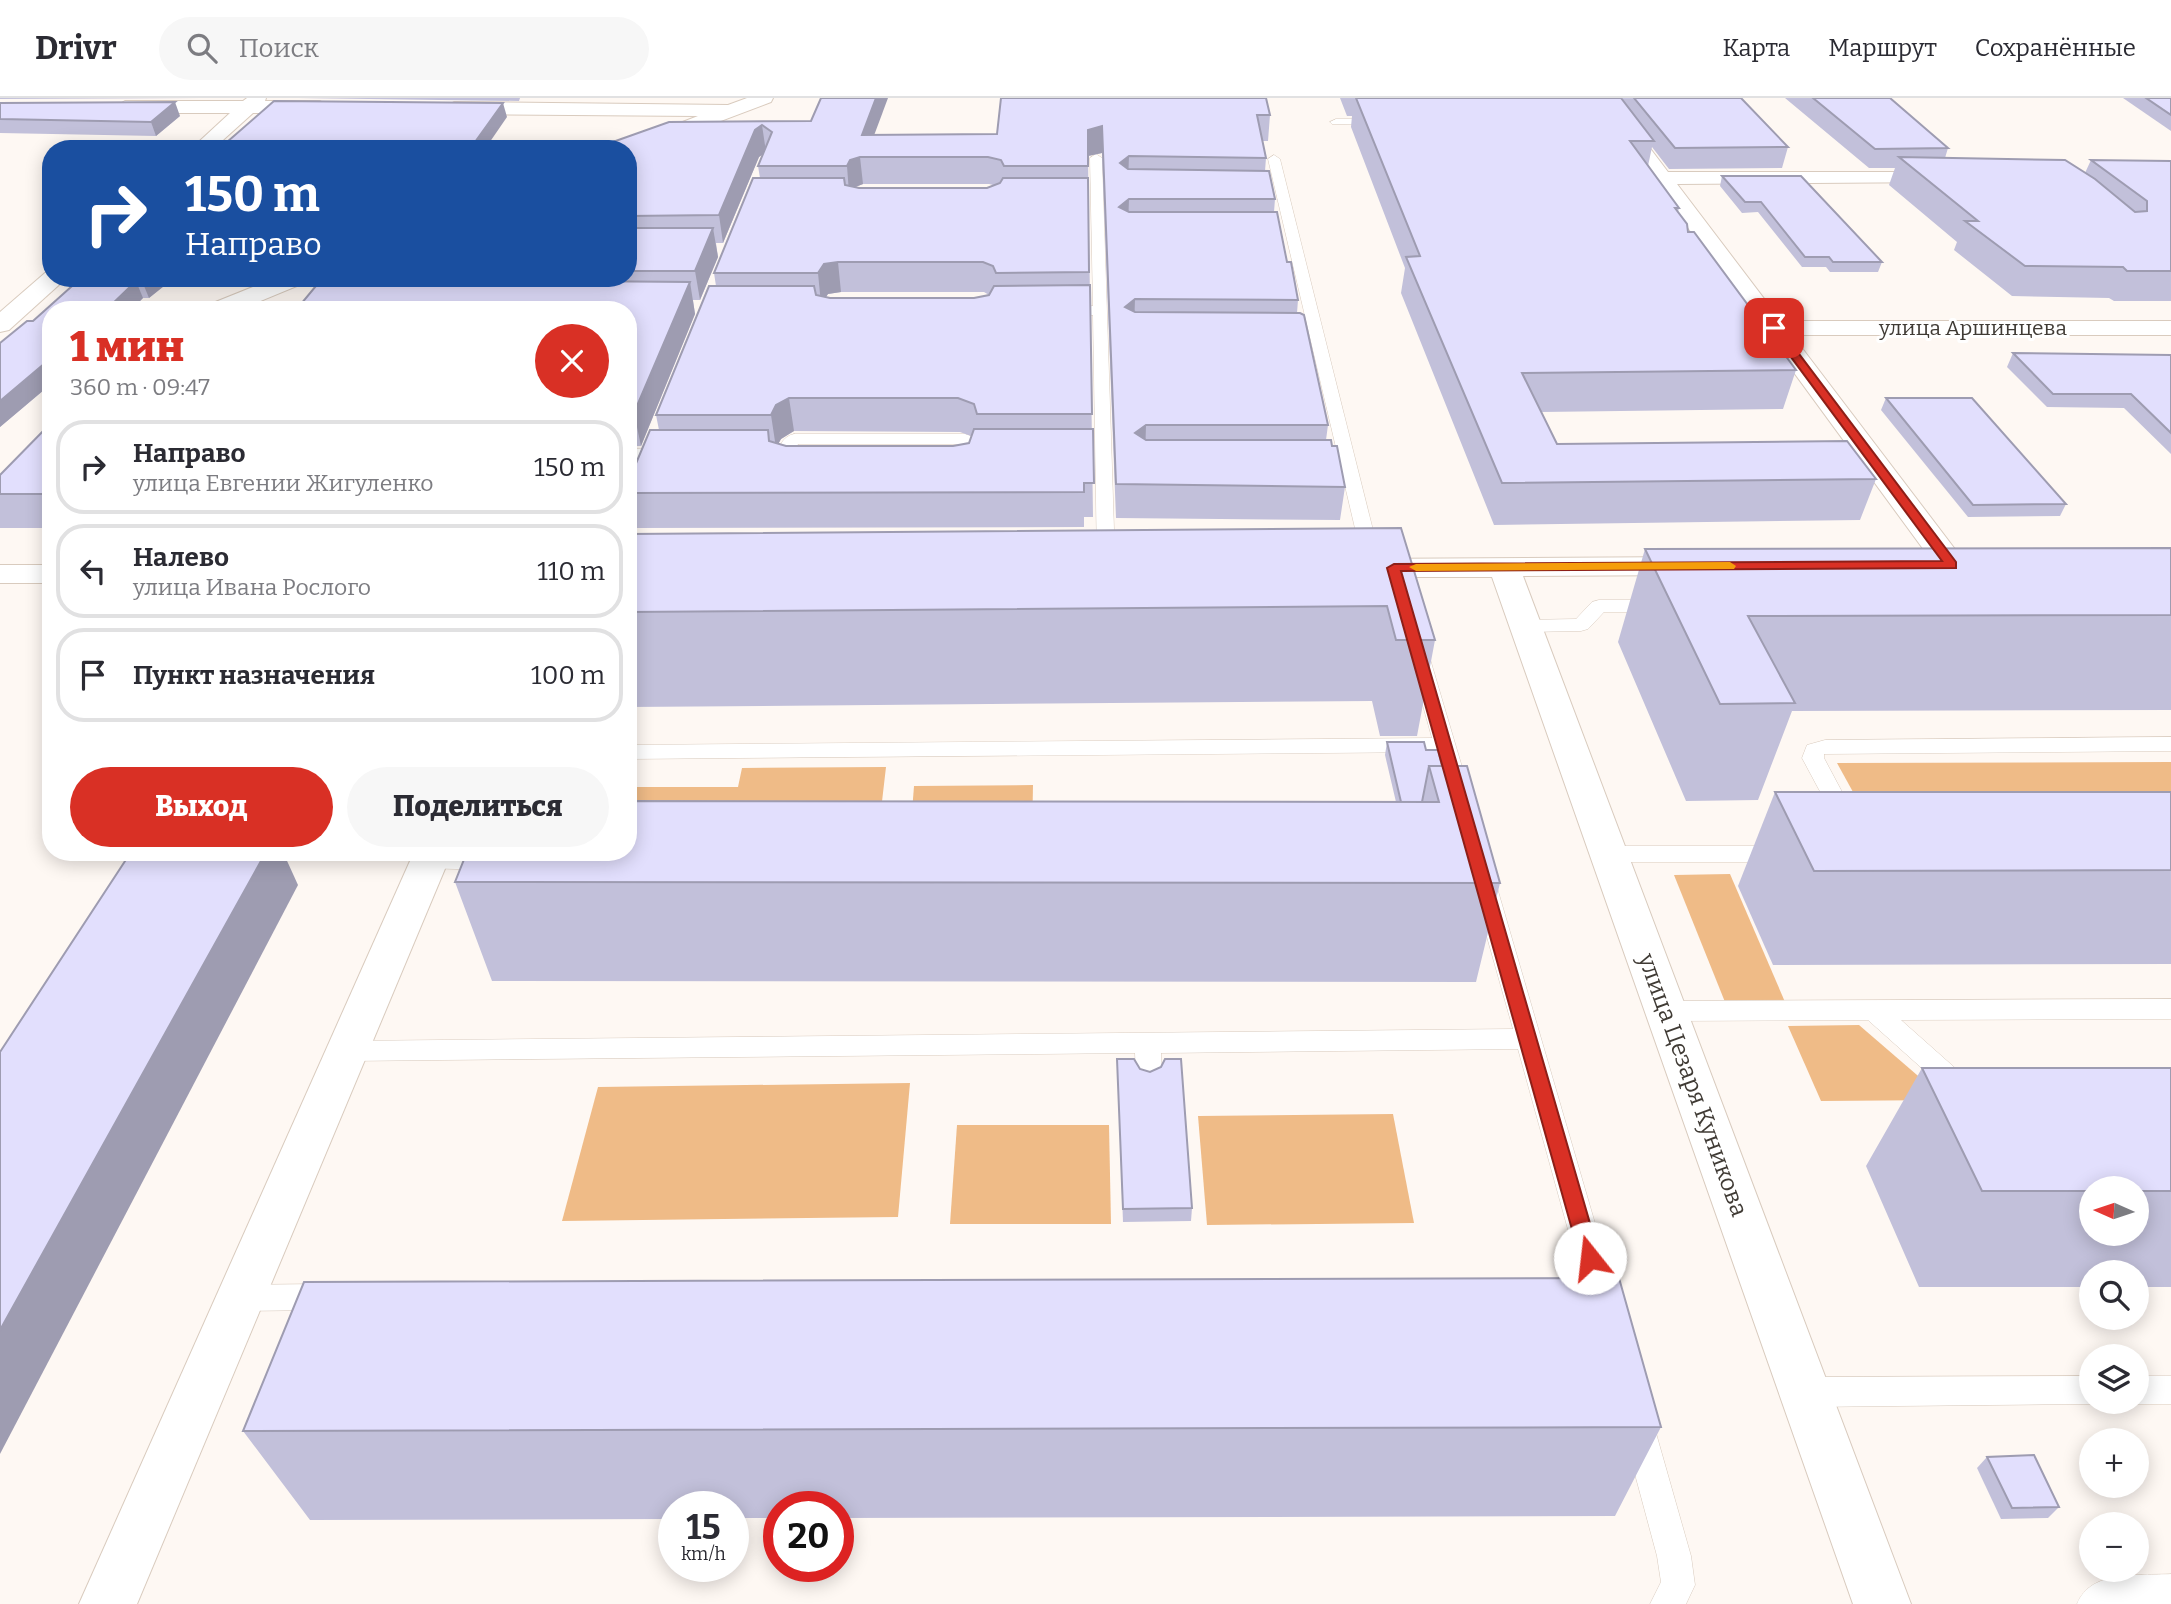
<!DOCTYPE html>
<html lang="ru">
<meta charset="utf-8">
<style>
body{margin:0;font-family:Bitter,serif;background:#f7f7f7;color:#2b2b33;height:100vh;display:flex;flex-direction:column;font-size:26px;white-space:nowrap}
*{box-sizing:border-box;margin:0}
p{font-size:23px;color:#7c7c81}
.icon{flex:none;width:38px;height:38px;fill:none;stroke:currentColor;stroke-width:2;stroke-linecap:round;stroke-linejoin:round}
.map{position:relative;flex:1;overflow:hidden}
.panel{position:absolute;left:42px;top:203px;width:595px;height:560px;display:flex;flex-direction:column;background:#fff;border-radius:28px;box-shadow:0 4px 18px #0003}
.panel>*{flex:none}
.top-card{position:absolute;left:42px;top:42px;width:595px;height:147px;border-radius:28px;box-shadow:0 4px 18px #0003;background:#1a4fa0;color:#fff;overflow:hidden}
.needle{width:46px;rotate:273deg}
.fabs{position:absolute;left:2079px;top:1078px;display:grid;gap:14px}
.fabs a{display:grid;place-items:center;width:70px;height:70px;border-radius:50%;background:#fff;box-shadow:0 4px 18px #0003;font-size:35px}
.speed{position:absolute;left:658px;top:1393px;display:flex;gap:14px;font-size:35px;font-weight:700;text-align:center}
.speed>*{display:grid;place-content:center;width:91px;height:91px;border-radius:50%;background:#fff;box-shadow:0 4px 18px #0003;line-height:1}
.speed small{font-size:18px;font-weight:400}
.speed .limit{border:10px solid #d22;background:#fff;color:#111}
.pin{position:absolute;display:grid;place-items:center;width:60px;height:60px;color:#fff;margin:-30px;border-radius:14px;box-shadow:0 4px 10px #0006}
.me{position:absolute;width:77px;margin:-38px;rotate:344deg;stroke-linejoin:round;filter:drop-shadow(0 0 5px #0008)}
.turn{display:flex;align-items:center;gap:24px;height:147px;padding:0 28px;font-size:32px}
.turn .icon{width:91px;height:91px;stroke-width:2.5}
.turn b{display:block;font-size:49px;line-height:60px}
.round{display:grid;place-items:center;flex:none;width:74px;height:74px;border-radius:37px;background:#f7f7f7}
.overview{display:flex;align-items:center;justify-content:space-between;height:119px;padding:0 28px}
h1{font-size:42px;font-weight:800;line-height:52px;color:#d93025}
.cta{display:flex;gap:14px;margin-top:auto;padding:14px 28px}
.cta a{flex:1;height:80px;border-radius:42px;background:#d93025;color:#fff;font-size:28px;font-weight:800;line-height:80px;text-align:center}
.cta a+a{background:#f7f7f7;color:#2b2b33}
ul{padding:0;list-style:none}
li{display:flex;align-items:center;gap:21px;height:94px;margin:0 14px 10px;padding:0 14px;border:4px solid #e1e1e2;border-radius:28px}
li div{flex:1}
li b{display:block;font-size:26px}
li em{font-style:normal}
header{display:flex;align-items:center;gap:42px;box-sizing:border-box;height:98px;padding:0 35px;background:#fff;border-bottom:2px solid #e1e1e2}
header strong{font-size:33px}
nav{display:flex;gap:38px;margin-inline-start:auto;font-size:24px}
.search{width:490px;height:63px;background:#f7f7f7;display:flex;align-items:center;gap:18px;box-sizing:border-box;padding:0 24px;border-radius:38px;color:#7c7c81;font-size:26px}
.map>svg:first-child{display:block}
</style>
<header>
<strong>Drivr</strong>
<div class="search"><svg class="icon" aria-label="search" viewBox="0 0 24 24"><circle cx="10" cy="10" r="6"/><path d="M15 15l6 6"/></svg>Поиск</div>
<nav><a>Карта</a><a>Маршрут</a><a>Сохранённые</a></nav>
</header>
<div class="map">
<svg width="2171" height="1506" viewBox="0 0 2171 1506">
<rect width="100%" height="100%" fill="#fef8f3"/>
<g fill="#efbb87">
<polygon points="2171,664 2171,722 1869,723 1837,665"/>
<polygon points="886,669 878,738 628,740 629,689 738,689 742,670"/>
<polygon points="1033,687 1032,739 910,740 914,688"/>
<polygon points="1730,776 1785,904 1725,904 1674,777"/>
<polygon points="1859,927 1946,1002 1821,1003 1788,928"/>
<polygon points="910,985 898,1119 562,1123 598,989"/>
<polygon points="1393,1016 1414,1125 1207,1127 1198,1018"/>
<polygon points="957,1027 1109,1027 1111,1126 950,1126"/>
</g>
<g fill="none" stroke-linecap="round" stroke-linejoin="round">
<defs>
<g id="service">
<polygon points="1336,21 1381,21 1387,24 1381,27 1332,26 1330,24"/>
<polygon points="1096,56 1102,60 1115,463 1106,468 1097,463 1093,217 1061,217 1054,213 1061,209 1093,208 1090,60"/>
<polygon points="1274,57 1280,61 1380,460 1371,465 1362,460 1268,61"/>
<path d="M794 336H965L971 338 977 345C976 359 978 374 962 378L954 373 959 367 961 346H798L791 362H779L777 358C780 347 782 339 794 336Z"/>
<polygon points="628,351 650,351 658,356 650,361 628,361"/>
<polygon points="1599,502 1657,502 1666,508 1657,514 1604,514 1588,531 1581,533 1525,534 1515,528 1525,522 1576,521 1592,504"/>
<polygon points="1418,548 1428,554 1470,696 1467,701 1451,701 1436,654 628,661 628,647 1432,640 1408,554"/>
<polygon points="2171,639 2171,653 1824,656 1824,660 1857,722 1854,727 1846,729 1838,727 1802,660 1807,647 1825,642"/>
<polygon points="1609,748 1781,748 1789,750 1792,756 1789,762 1781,764 1609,764 1601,762 1598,756 1601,750"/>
<polygon points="429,756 492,756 500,758 503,764 500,770 492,772 421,770 418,764 421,758"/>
<polygon points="1484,778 1492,780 1496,786 1620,1211 1616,1220 1605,1224 1594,1220 1590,1211 1518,951 1161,955 1162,974 1158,981 1149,984 1140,981 1136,974 1135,955 347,963 338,960 334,953 338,946 347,943 1513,931 1472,786 1476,780"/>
<polygon points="2171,901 2171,921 1901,922 1972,985 1976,992 1972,999 1963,1002 1954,999 1868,922 1666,923 1657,920 1653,913 1657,906 1666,903"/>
<polygon points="327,1186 337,1190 342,1199 337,1208 327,1212 241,1213 231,1209 226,1200 231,1191 241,1187"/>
<polygon points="2091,1278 2091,1304 2098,1304 2091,1306 1805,1309 1794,1304 1789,1294 1794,1284 1805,1279"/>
<polygon points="2137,1278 2171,1278 2171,1306 2137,1306 2130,1304 2137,1304"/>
<polygon points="1638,1313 1649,1317 1654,1328 1691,1458 1695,1487 1686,1506 1650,1506 1661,1484 1657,1458 1622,1328 1627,1317"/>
<path d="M2171 1476V1506H2077C2091 1471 2139 1478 2171 1476Z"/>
</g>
<g id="minor">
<polygon points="247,0 266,0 265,3 320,3 330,9 320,15 253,15 213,51 191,51 230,15 125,15 115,9 125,3 243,3"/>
<polygon points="747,0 773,0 771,4 628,58 628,51 619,51 621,48 698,18 454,16 444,10 454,4 728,7"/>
<polygon points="1593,0 1612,0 1668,74 1952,74 1955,78 1952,82 1945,84 1677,86 1781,223 2171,223 2171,237 1792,237 1967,467 1962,474 1951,476 1940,474"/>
<polygon points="51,174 51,180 65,180 61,185 9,232 0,234 0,214 45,175"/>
<polygon points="275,180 308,180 304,185 239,212 205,212 208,207"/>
<polygon points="1693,459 1704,461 1709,468 1704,475 1693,477 1523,478 1911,1506 1853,1506 1492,479 1361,479 1350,477 1345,470 1350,463 1361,461"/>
<rect x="0" y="467" width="51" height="18"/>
<polygon points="414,754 452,754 137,1506 79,1506"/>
</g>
</defs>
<use href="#service" stroke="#d9cbbe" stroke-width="1"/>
<use href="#minor" stroke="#d9cbbe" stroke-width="2"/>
<use href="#service" fill="#fff" fill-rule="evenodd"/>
<use href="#minor" fill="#fff" fill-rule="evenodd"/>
</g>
<g fill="#c2c0da" fill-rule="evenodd">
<polygon points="0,0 201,0 0,1"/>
<polygon points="298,0 520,0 519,3"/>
<path d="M1001 0 1270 17 1268 43H1262L1266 60 1265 73 1275 101 1274 114 1298 202 1297 215 1328 327 1326 342 1345 389 1340 422 1116 420 1102 55 1088 58 1093 419H1084V429L628 430V212L333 183 332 180H628V51L669 24 811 23 874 37 997 36ZM763 56 758 68 760 80 714 175 716 188 656 317 659 332 632 375 630 377 635 364 632 348H641L695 216 693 202H700L718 159 716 145H723L759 59ZM863 86H989L993 87 987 90 855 89ZM841 194H984L989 197 974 200 826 199 828 196ZM794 333 960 334 971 338 969 345 953 348H786L778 346 781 341Z"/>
<polygon points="1340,0 1741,0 1788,49 1782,70 1669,71 1652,49 1648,68 1679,110 1678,114 1688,134 1796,272 1783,311 1541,314 1557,346 1876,381 1860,422 1494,427 1401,195 1405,170 1351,29 1352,18 1347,18"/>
<polygon points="1785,0 1890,0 1948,50 1945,60 2085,75 2091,62 2171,63 2171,203 2114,203 2109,200 2012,198 1954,152 1957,144 1889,87 1895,70 1869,70"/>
<polygon points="2123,0 2171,0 2171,33"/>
<polygon points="0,5 180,18 156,38 0,35"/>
<polygon points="1722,78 1882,164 1878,174 1830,174 1826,169 1802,169 1758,114 1742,115 1720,88"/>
<polygon points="81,180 174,180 149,200 143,200 131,212 51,212 51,286 0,329 0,245 33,223"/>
<polygon points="2013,255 2171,257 2171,356 2124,310 2047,309 2007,269"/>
<polygon points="1886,300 2066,406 2060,418 1968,419 1881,312"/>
<polygon points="51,325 51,430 0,430 0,377"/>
<polygon points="1401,430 1435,542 1417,638 1380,638 1372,603 628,609 628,436"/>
<polygon points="2171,450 2171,612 1792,613 1758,702 1686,703 1618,544 1645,451"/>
<polygon points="1387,644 1426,652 1442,668 1500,785 1476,884 492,883 455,784 1396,704 1385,657"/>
<polygon points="1775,694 2171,694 2171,866 1773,867 1738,788"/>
<polygon points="1117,961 1192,1110 1191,1123 1123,1124"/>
<path d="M1922 970H2171V1189H2137V1174H2091V1189H1919L1866 1068ZM2091 1090H2137V1136H2091Z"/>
<polygon points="1661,1329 1615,1418 838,1420 838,1409 779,1409 779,1420 733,1420 733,1409 674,1409 674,1421 310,1422 243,1333"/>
<polygon points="1987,1359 2059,1409 2048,1420 2001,1421 1977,1370"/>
</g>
<g fill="#9e9cb1">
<polygon points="876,0 888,0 866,59 862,37"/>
<polygon points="175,4 180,18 156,38 151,24"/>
<polygon points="503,5 507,19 485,51 470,51"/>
<polygon points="762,27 766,54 759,59 723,145 719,117 755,32"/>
<polygon points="1102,28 1102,55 1088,58 1088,32"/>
<polygon points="1129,58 1128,85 1120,65"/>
<polygon points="860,59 863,86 853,90 849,95 847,68 850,62"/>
<polygon points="1129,101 1128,129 1119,109"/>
<polygon points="713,130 718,159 700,202 695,173"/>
<polygon points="838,164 841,194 828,196 821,206 818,175 824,166"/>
<polygon points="145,180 174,180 149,200 142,183"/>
<polygon points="411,180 433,180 418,203"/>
<polygon points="136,183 143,200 131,212 106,212"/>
<polygon points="690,184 695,216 641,348 634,315"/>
<polygon points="1135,201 1134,231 1125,209"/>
<polygon points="51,260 51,286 0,329 0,303"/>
<polygon points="789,300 794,333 781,341 776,350 771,317 776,307"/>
<polygon points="1146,327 1145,359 1135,335"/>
<polygon points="628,332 635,364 628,380"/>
<polygon points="266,754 283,754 298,787 0,1356 0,1232"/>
</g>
<g fill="#e2dffd" stroke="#9e9cb1" stroke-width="2">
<polygon points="821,0 876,0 862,37 997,36 1001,0 1266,0 1270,17 1257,17 1266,60 1129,58 1120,65 1128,71 1269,73 1275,101 1129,101 1119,109 1129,114 1277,114 1287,164 1291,164 1298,202 1135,201 1125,209 1135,214 1300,215 1304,217 1328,327 1146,327 1135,335 1146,342 1331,342 1332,348 1337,348 1345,389 1116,386 1102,28 1088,32 1088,68 1004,68 1001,62 988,59 860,59 850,62 847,68 758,68 772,34 762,27 755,32 719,117 628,118 628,51 593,51 669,24 811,23"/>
<polygon points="1356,0 1621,0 1654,43 1630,43 1679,110 1675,110 1687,126 1688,134 1694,134 1796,272 1522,275 1557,346 1847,343 1876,381 1502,385 1406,159 1420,158"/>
<polygon points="1634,0 1741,0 1788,49 1675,50"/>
<polygon points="1813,0 1890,0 1948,50 1875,51"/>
<polygon points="2146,0 2171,0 2171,17"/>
<polygon points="274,3 503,5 470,51 219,51"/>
<polygon points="175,4 151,24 0,21 0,5"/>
<polygon points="1899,59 2065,62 2095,81 2135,114 2147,113 2147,103 2091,62 2171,63 2171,173 2127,173 2123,169 2025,168 1965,123 1978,123"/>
<polygon points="1722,78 1801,78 1882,164 1833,164 1829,159 1805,159 1761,104 1745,104"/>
<polygon points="753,80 844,80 845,87 859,90 987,90 1000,85 1003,80 1088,80 1089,174 996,175 993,168 983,164 838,164 824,166 818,175 714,175"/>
<polygon points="628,130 713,130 695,173 628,173"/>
<polygon points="81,180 145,180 142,183 136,183 106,212 51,212 51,260 0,303 0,245 27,223 33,223"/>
<polygon points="423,180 571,180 573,183 690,184 634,315 628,315 628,212 296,212 320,183 420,183"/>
<polygon points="1090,187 1092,316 977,316 974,306 958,300 789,300 776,307 771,317 656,317 709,188 814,188 816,197 830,200 974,200 989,197 994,188"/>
<polygon points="2013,255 2171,257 2171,335 2131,296 2053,296"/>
<polygon points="1886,300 1972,300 2066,406 1973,407"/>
<polygon points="51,325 51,396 0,396 0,377"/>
<polygon points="974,331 1093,331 1094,385 1084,385 1084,394 628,395 628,377 632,375 650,332 768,332 769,343 786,348 953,348 969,345"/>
<polygon points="1401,430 1435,542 1396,542 1387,508 628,514 628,436"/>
<polygon points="2171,450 2171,517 1748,518 1795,605 1720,606 1645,451"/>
<polygon points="1387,644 1424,644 1426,652 1438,652 1442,668 1429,668 1422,704 1401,704"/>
<polygon points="1429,668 1467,668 1500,785 455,784 467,754 628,754 628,703 1439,704"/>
<polygon points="1775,694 2171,694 2171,772 1814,773"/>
<polygon points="131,754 266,754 0,1232 0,954"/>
<polygon points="1117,961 1134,961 1140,971 1150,974 1161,969 1165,961 1181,961 1192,1110 1123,1111"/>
<polygon points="1922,970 2171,970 2171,1093 2137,1093 2137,1090 2091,1090 2091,1093 1982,1093"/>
<polygon points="1619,1180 1661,1329 243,1333 304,1184"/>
<polygon points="2034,1357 2059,1409 2012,1410 1987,1359"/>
</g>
<polygon fill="#d93025" stroke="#8d1f18" stroke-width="2" points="1771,228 1778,228 1956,464 1956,470 1401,473 1600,1160 1597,1166 1590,1169 1583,1166 1580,1160 1387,470 1394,466 1942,463 1771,232"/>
<polygon fill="#f59e0b" points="1730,464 1736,468 1734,471 1416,473 1409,469 1416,466"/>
<g text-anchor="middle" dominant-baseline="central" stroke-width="6" stroke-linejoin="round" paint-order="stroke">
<g font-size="21" fill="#403b35" stroke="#fff">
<text x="1973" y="230">улица Аршинцева</text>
</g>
<g font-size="24" fill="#403b35" stroke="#fff">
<text transform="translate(1693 987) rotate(70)">улица Цезаря Куникова</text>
</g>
</g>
</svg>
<div class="fabs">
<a><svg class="needle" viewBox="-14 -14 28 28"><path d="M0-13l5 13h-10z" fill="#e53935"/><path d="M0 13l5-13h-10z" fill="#7c7c81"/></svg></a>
<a><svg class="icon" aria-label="search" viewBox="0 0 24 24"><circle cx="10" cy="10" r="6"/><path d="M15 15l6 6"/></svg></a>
<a><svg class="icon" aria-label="layers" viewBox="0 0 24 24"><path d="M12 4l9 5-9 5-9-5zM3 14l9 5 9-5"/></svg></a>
<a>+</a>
<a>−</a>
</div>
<div class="speed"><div>15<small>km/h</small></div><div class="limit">20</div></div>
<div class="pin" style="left:1774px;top:230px;background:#d93025"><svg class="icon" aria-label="arrive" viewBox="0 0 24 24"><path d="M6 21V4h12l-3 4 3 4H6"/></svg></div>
<svg class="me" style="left:1590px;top:1160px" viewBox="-20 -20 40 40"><circle r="19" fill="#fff"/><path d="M0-13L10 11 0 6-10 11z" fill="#d93025"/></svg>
<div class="top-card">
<div class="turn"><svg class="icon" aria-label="right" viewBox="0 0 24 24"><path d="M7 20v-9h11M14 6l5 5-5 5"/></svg><div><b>150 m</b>Направо</div></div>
</div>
<section class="panel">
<div class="overview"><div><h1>1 мин</h1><p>360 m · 09:47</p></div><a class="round" style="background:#d93025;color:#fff"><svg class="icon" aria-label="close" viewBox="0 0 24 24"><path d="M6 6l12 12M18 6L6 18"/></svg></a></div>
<ul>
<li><svg class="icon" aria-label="right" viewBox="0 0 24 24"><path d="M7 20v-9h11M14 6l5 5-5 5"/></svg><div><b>Направо</b><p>улица Евгении Жигуленко</p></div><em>150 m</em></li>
<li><svg class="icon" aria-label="left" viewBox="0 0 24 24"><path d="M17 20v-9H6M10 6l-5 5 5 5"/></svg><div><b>Налево</b><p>улица Ивана Рослого</p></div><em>110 m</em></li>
<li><svg class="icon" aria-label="arrive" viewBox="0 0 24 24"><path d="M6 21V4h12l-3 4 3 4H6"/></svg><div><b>Пункт назначения</b></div><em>100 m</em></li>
</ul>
<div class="cta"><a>Выход</a><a>Поделиться</a></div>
</section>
</div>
